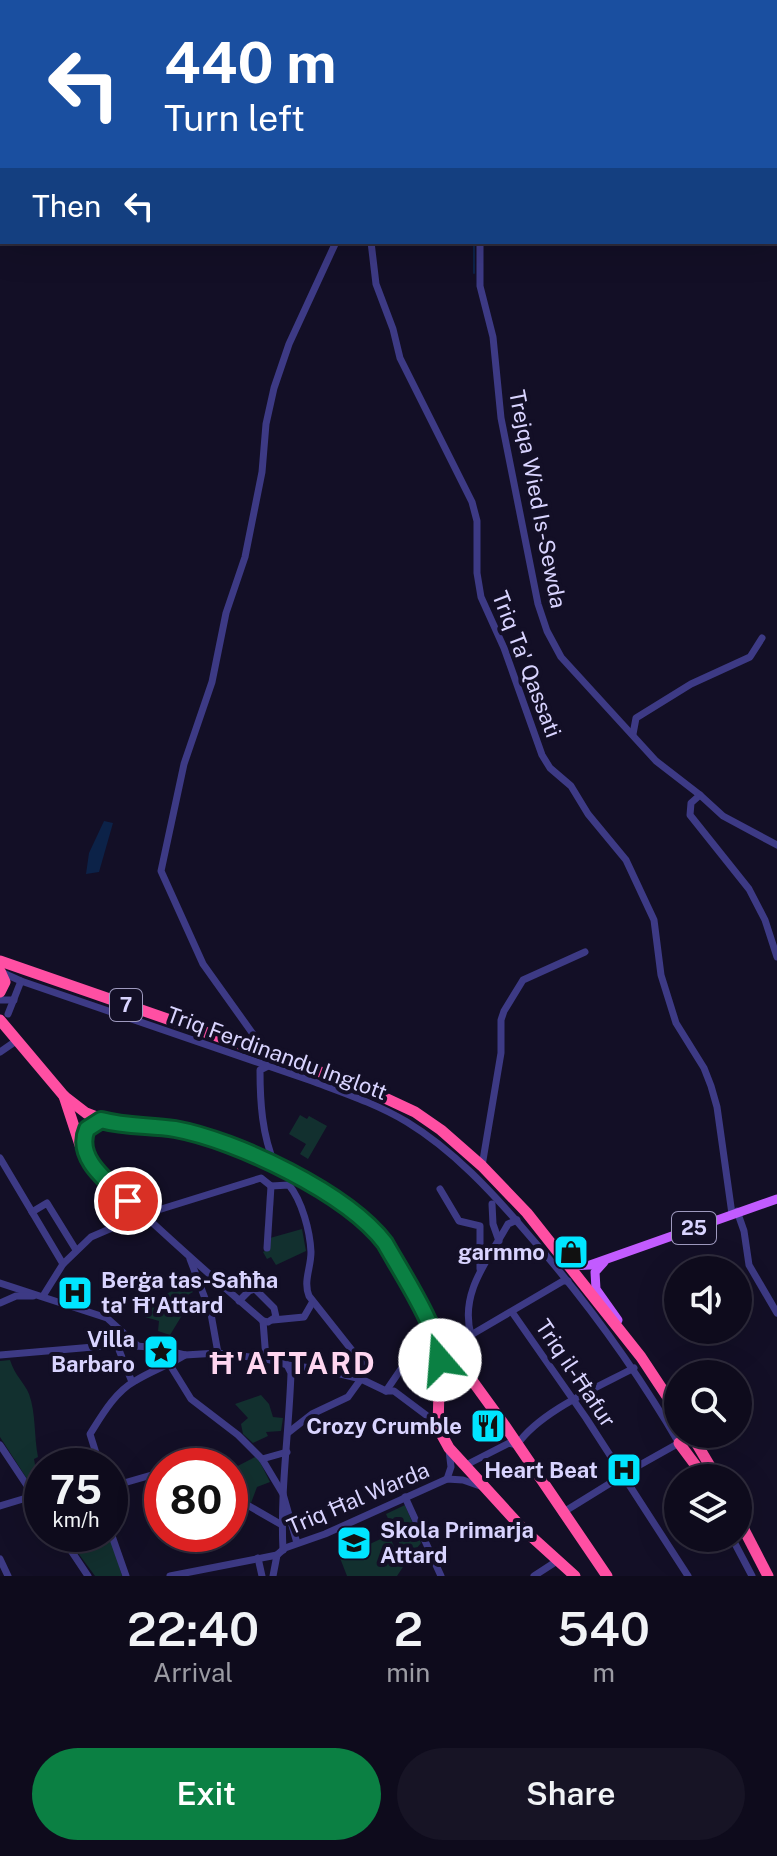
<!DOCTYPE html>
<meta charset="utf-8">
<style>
body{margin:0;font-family:"Public Sans",sans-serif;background:#171425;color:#f1f3f6;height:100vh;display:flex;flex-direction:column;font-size:30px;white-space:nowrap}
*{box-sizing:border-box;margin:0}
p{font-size:26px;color:#9b9ba3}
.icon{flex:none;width:44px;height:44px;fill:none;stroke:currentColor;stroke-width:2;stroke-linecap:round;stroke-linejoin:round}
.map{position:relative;height:1576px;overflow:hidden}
.panel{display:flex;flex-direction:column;background:#0e0b1c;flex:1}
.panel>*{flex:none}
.hud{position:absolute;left:0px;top:0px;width:778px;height:244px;box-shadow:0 8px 32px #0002,0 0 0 2px #2e2b3b;background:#1a4fa0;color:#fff;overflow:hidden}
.controls{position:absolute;left:664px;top:1256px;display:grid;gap:16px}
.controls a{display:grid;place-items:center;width:88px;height:88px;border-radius:50%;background:#0e0b1c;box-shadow:0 8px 32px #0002,0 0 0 2px #2e2b3b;font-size:40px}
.speed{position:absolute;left:24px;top:1448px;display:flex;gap:16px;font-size:40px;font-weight:700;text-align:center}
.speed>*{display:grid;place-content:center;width:104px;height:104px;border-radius:50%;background:#0e0b1c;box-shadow:0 8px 32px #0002,0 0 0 2px #2e2b3b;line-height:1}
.speed small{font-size:20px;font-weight:400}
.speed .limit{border:12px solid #d22;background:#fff;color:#111}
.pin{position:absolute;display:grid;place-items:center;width:68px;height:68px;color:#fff;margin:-34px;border:4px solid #fff;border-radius:50%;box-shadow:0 2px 8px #0007}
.me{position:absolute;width:88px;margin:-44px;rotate:342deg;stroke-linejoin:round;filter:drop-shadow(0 0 6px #0008)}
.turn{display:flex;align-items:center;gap:28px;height:168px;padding:0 32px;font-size:36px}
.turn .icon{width:104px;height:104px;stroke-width:2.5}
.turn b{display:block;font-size:56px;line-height:68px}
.then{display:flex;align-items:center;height:76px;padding:0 32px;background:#0003;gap:16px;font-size:30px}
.eta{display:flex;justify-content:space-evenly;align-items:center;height:136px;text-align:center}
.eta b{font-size:48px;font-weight:600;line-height:56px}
.cta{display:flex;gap:16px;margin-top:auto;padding:16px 32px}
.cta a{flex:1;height:92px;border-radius:48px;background:#0b8043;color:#fff;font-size:32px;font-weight:600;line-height:92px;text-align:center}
.cta a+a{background:#171425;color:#f1f3f6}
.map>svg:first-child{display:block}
</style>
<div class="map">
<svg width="777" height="1576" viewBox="0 0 777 1576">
<rect width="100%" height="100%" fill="#130f26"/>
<g fill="#12302f">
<polygon points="300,1115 307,1119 309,1116 327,1126 308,1159 300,1154 306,1144 289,1134"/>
<polygon points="302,1229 306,1251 276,1265 271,1257 267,1259 263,1252 270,1248 270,1238"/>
<polygon points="188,1282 193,1292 171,1304 184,1312 170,1335 158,1331 159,1321 145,1317 145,1306"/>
<path d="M10 1360C15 1376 24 1382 29 1394 36 1413 34 1437 38 1457L34 1459 36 1470 42 1480V1502L0 1437V1361Z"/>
<polygon points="261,1395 269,1404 273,1417 283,1418 281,1431 266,1432 268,1436 253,1443 243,1434 241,1424 248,1418 235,1404"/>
<polygon points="257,1456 270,1482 257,1487 251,1503 230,1488 230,1470"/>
<polygon points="405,1505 421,1543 407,1560 386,1514"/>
<polygon points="64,1534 110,1534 122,1576 95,1576"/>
<polygon points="389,1535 403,1567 397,1576 347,1576 340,1558"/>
</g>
<polygon fill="#0c2248" points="104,821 113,823 99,872 86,874 89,853"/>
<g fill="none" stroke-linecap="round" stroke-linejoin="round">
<g stroke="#0c2248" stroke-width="2">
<polyline points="514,2 515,0"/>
<polyline points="474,273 474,242"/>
</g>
<g stroke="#3d3a85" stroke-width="7">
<polyline points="198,0 198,2"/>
<polyline points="388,0 388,2"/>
<polyline points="501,2 502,0"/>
<polyline points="704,2 705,0"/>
<polyline points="0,178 2,174"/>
<polyline points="776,195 777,195"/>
<polyline points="371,242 376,284 393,329 400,358 472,502 477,521 477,573 481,597 504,648 542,755 550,768 571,786 588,814 626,860 654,920 661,975 676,1023 704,1068 711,1086 717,1107 732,1214"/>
<polyline points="480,242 480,286 493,337 501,418 538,604 547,631 561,657 656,761 700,795 691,803 690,815 749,889 765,920 777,957"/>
<polyline points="633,734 636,718 691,684 750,657 762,638"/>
<polyline points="700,795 723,816 777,845"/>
<path d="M1 972 21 981 312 1081C344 1093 377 1104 407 1122 453 1150 492 1192 527 1233 585 1299 636 1369 680 1445"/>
<polyline points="0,1000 14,1000"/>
<polyline points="8,1014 21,981"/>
<polyline points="252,1047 253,1034 203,964 161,871 184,764 212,682 226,613 245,557 262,472 266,424 274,388 289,344 336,242"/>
<polyline points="0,1052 16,1041"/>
<path d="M268 1066 260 1070C260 1102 262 1135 275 1165"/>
<polyline points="0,1158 63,1264"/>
<path d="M92 1165C147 1220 204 1270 263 1321L268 1322 276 1317 274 1308 255 1289 249 1291 239 1301"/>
<polyline points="482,1166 501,1053 501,1020 504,1011 523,980 585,952"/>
<polyline points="440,1189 459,1221 480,1226 480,1269"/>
<polyline points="492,1204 493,1224 499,1241"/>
<polyline points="737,1211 744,1231 749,1265 777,1313"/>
<polyline points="32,1212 47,1203 76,1250"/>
<polyline points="267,1248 271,1186"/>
<polyline points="190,1259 211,1314 218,1353"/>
<polyline points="0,1283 107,1318 137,1345"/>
<path d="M43 1296 63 1264 91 1237 142 1215 261 1178 271 1186 289 1185C302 1201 310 1231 311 1252 311 1268 303 1281 309 1296L362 1363 357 1374 361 1379"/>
<polyline points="0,1303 16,1296 33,1296"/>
<polyline points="512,1312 586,1418 688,1576"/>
<polyline points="273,1320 304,1317 312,1303"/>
<polyline points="263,1321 266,1359"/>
<path d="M471 1335C459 1292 489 1259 508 1224L517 1220"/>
<polyline points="117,1345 132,1382"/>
<polyline points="0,1355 117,1345 151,1347 185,1355 218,1353 266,1359 287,1365 320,1369 361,1379 386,1391 394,1391 426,1415 437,1427"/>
<polyline points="458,1361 460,1347 471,1335 563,1281 568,1281"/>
<polyline points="170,1365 191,1399 238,1435 262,1459 283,1494 297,1543"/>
<polyline points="386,1391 401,1369 440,1350"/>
<polyline points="289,1432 312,1414 348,1397 361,1379"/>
<polyline points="0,1445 42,1508"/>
<polyline points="262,1459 287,1452"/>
<path d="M466 1465 509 1443 517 1445C539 1412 598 1387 634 1368"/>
<path d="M100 1466 90 1434C102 1415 115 1392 135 1381 151 1371 169 1365 185 1355"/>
<polyline points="447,1479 451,1467 449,1450"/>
<polyline points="110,1487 162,1472"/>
<polyline points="230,1495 282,1525"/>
<polyline points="405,1497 441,1576"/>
<polyline points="110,1498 112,1536 126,1576"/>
<polyline points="0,1506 33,1496"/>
<polyline points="562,1513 638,1466 679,1443"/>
<polyline points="60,1534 88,1576"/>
<polyline points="732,1538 752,1576"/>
<path d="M283 1550C280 1491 289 1432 291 1373L287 1365"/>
<polyline points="258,1558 262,1576"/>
<polyline points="0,1559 8,1576"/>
<polyline points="170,1576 277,1555"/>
<polyline points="273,1576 277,1555 285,1548 325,1534 447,1479 463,1480 483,1487"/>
<polyline points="534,1576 557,1561"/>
</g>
<g stroke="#c25bff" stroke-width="9">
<polyline points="604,1262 595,1272 596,1289 618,1320"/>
<polyline points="569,1266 590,1265 777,1199"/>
</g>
<g stroke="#ff4fa3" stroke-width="11">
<polyline points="0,961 355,1084 415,1112 441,1130 482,1166 527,1213 641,1357 678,1413"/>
<polyline points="0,971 5,982 0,992"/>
<polyline points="0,1020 64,1096 86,1113 117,1125 174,1129 232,1145 310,1183 347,1206 377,1232 394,1259 431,1328 458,1361 503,1423 607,1576"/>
<polyline points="64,1096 82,1151 92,1165"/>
<polyline points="83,1146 87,1129 101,1120"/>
<polyline points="436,1340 440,1350 438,1428 449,1448 523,1529 575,1576"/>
<polyline points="691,1434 717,1478"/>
<polyline points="679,1443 705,1478"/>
<polyline points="738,1518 768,1576"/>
</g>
</g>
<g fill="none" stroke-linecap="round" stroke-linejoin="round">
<defs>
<path id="route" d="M128 1201C110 1183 74 1159 87 1129L101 1120C126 1127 150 1125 175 1129 236 1140 347 1193 385 1243 400 1270 440 1331 440 1360"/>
</defs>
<use href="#route" stroke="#07532c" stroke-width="20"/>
<use href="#route" stroke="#0b8043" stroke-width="14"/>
</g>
<defs>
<symbol id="shop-square" viewBox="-11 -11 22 22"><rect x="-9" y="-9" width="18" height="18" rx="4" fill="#00e5ff" stroke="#130f26"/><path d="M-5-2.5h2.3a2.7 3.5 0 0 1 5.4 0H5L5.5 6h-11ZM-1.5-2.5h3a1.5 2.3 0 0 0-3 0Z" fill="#111"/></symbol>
<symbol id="hospital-square" viewBox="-11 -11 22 22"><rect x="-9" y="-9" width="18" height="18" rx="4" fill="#00e5ff" stroke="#130f26"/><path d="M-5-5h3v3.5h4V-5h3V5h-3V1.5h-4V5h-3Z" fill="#111"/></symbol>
<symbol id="sight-square" viewBox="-11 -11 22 22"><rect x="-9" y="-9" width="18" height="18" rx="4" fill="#00e5ff" stroke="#130f26"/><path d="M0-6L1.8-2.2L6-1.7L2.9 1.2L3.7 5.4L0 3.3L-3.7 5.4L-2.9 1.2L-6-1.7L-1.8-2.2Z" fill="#111"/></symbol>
<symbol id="restaurant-square" viewBox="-11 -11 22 22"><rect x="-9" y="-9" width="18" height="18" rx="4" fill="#00e5ff" stroke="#130f26"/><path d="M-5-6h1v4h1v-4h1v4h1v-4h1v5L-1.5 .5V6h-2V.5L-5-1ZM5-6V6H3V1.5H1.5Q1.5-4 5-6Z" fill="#111"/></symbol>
<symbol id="school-square" viewBox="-11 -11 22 22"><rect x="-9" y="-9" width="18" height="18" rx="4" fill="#00e5ff" stroke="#130f26"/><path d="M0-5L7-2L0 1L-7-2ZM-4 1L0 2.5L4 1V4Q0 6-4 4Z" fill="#111"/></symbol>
</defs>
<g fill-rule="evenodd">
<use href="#shop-square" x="551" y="1232" width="40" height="40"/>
<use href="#hospital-square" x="55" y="1273" width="40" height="40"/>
<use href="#sight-square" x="141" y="1332" width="40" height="40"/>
<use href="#restaurant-square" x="468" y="1406" width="40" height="40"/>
<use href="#hospital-square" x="604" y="1450" width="40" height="40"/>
<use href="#school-square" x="334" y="1523" width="40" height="40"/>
</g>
<g text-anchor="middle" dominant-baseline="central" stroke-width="8" stroke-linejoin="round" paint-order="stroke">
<g fill="#130f26" stroke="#9e99be" stroke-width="2">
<rect x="110" y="989" width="32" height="32" rx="6"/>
<rect x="672" y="1212" width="44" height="32" rx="6"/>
</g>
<g font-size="20" font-weight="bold" fill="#d9d4ff">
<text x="126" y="1005">7</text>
<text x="694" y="1228">25</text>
</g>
<g font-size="22" fill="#d9d4ff" stroke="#130f26">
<text transform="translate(538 499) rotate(79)">Trejqa Wied Is-Sewda</text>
<text transform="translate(527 664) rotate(69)">Triq Ta' Qassati</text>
<text transform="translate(277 1053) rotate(20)">Triq Ferdinandu Inglott</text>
<text transform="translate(576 1373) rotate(56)">Triq il-Ħafur</text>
<text transform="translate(358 1498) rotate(-23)">Triq Ħal Warda</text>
</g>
<g font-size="22" font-weight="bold" fill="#d9d4ff" stroke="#130f26" text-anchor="end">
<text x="545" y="1252">garmmo</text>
<text x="101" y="1280" text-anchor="start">Berġa tas-Saħħa<tspan x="101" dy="25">ta' Ħ'Attard</tspan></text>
<text x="135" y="1339">Villa<tspan x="135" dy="25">Barbaro</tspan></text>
<text x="462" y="1426">Crozy Crumble</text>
<text x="598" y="1470">Heart Beat</text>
<text x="380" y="1530" text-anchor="start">Skola Primarja<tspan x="380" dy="25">Attard</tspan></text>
</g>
<g font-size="30" font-weight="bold" letter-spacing="2" fill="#ffd6f0" stroke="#130f26">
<text x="293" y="1363">Ħ'ATTARD</text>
</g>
</g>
</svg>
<div class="controls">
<a><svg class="icon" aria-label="sound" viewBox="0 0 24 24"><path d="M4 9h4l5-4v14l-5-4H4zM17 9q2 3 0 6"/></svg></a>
<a><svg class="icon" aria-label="search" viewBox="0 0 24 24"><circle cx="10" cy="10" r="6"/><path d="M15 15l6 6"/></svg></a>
<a><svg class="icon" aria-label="layers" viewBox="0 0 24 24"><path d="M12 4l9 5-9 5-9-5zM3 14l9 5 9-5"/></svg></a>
</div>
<div class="speed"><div>75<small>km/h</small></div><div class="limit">80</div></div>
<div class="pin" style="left:128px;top:1201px;background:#d93025"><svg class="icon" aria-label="arrive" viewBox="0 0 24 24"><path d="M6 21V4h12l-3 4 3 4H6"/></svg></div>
<svg class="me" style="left:440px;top:1360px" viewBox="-20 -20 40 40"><circle r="19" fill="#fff"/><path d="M0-13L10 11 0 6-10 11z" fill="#0b8043"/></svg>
<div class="hud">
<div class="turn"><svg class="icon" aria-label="left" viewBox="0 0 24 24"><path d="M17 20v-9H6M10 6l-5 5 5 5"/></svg><div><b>440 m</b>Turn left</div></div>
<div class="then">Then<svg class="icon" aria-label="left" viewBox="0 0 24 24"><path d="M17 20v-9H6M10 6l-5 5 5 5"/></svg></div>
</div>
</div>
<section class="panel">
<div class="eta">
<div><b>22:40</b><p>Arrival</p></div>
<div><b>2</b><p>min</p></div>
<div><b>540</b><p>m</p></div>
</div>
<div class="cta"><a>Exit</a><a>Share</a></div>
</section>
